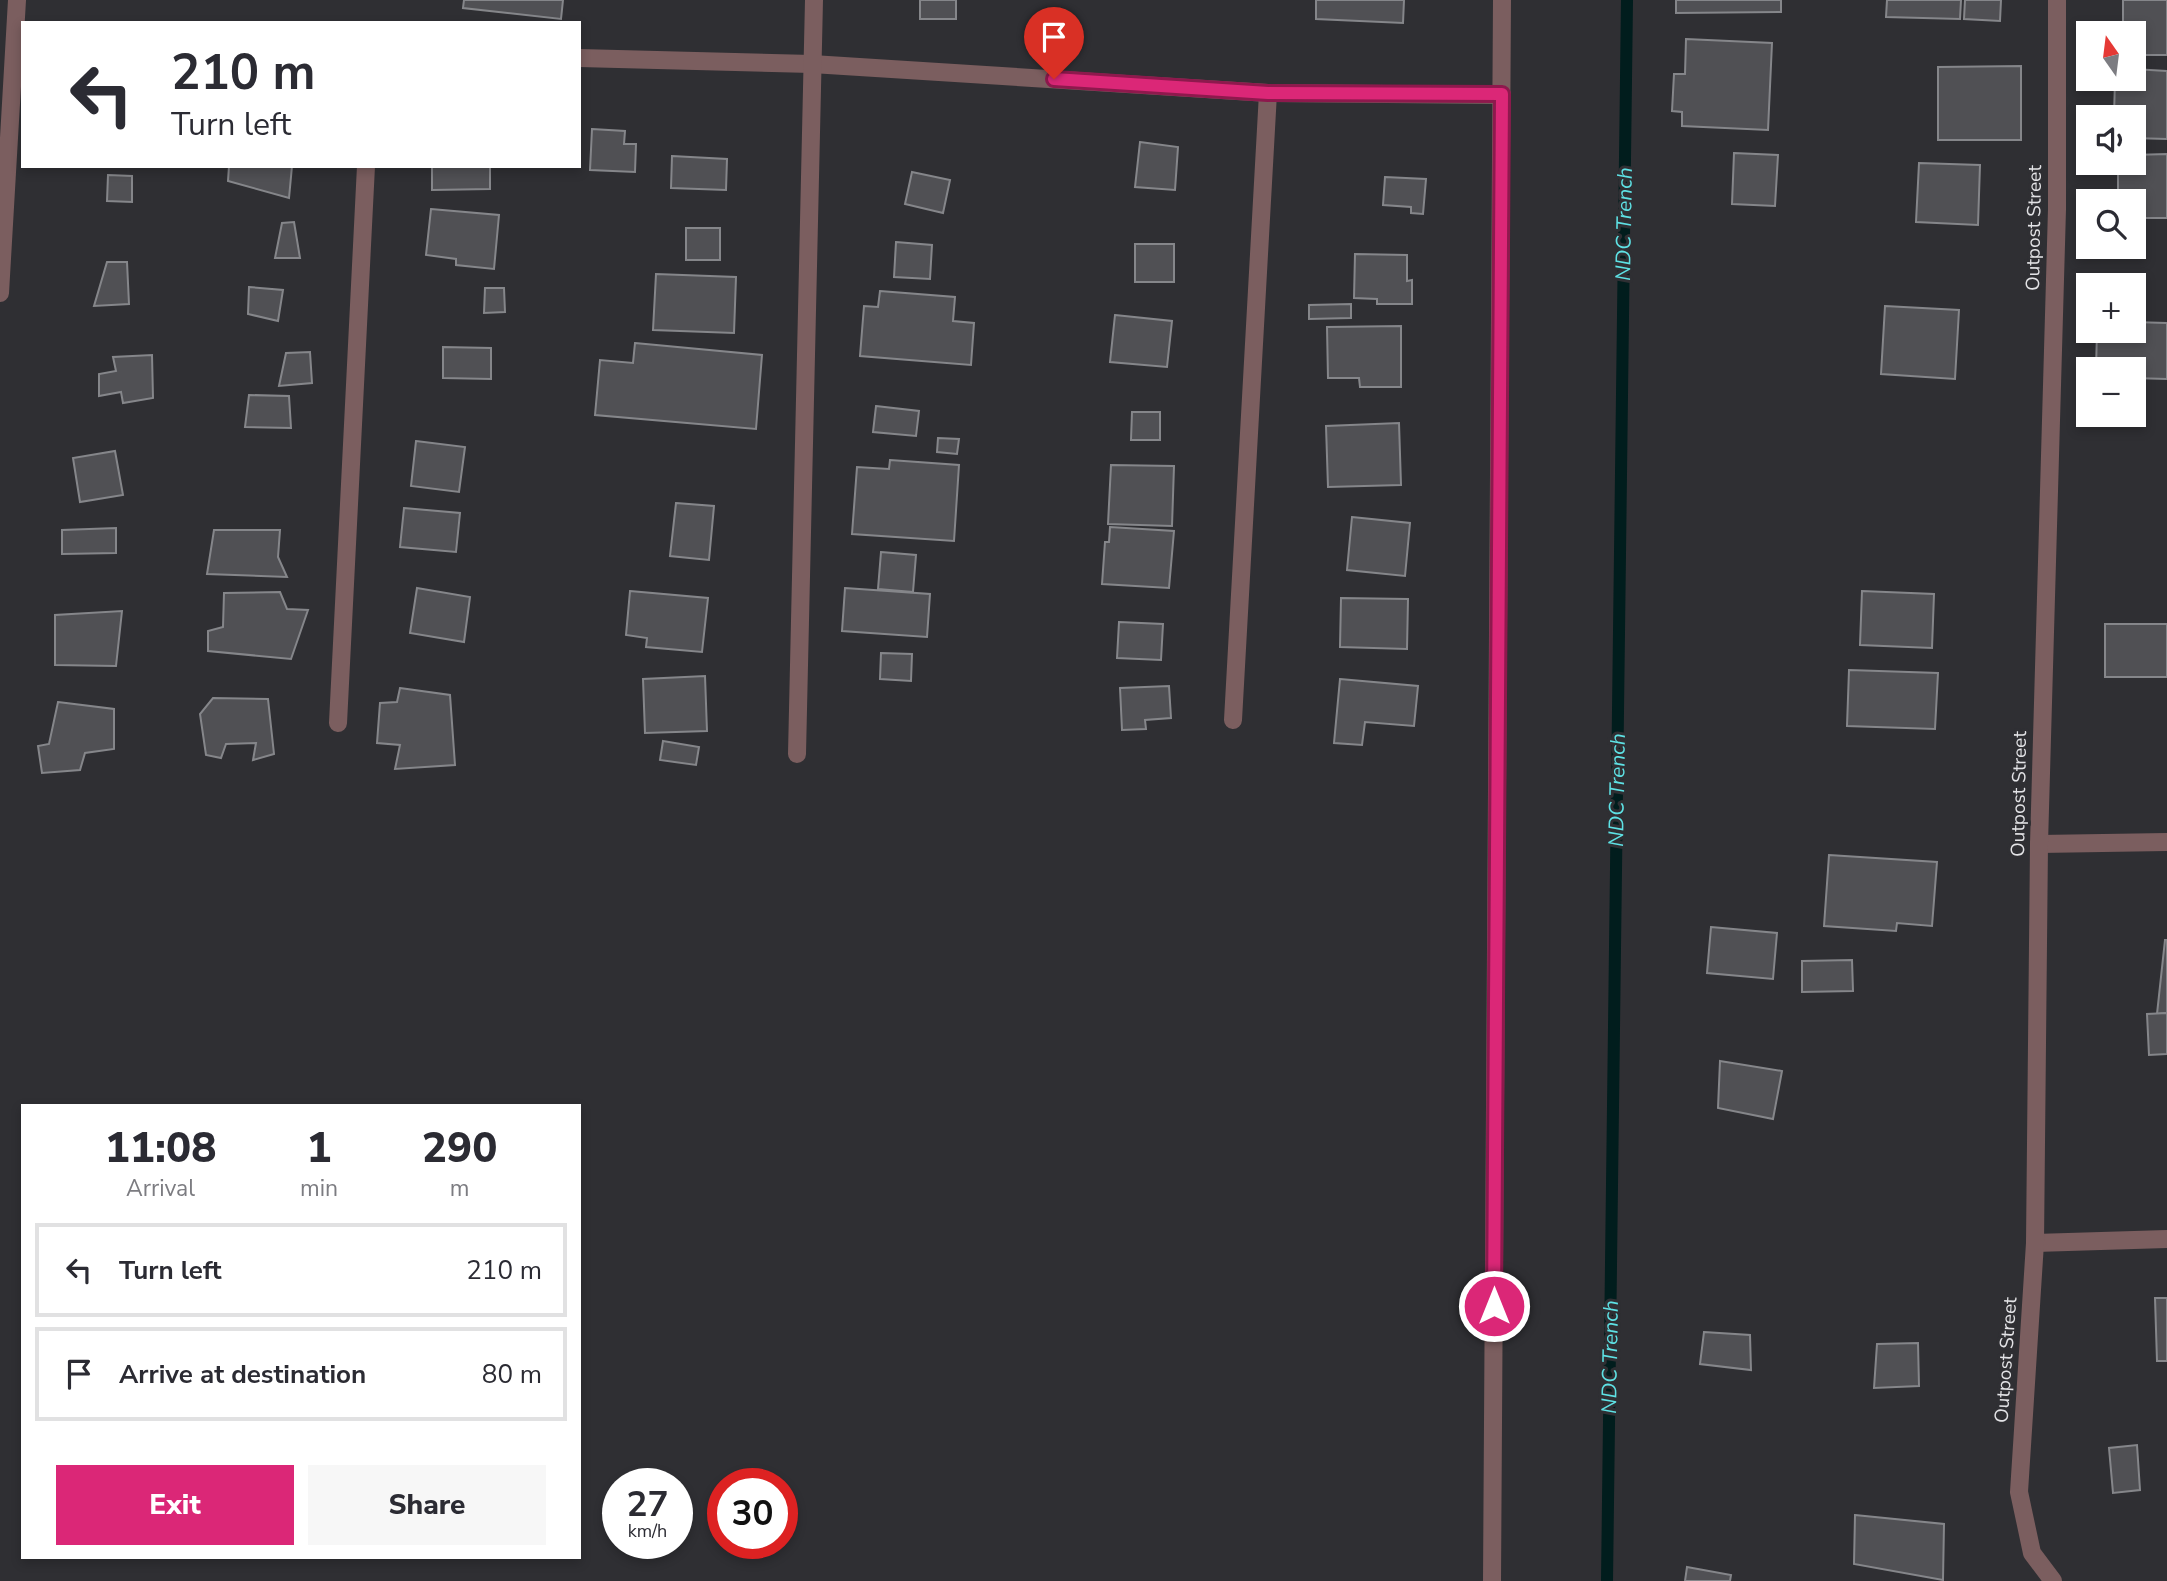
<!DOCTYPE html>
<meta charset="utf-8">
<style>
body{margin:0;font-family:"Nunito Sans",sans-serif;background:#f7f7f7;color:#2b2b33;height:100vh;display:flex;flex-direction:column;font-size:26px;white-space:nowrap}
*{box-sizing:border-box;margin:0}
p{font-size:23px;color:#7c7c81}
.icon{flex:none;width:38px;height:38px;fill:none;stroke:currentColor;stroke-width:2;stroke-linecap:round;stroke-linejoin:round}
.map{position:relative;flex:1;overflow:hidden}
.drawer{position:absolute;left:21px;top:1104px;width:560px;height:455px;display:flex;flex-direction:column;background:#fff;border-radius:0px;box-shadow:0 4px 10px #0003}
.drawer>*{flex:none}
.guide{position:absolute;left:21px;top:21px;width:560px;height:147px;border-radius:0px;box-shadow:0 4px 10px #0003;background:#fff;color:#2b2b33;overflow:hidden}
.needle{width:46px;rotate:346deg}
.tools{position:absolute;left:2076px;top:21px;display:grid;gap:14px}
.tools a{display:grid;place-items:center;width:70px;height:70px;border-radius:0px;background:#fff;box-shadow:0 4px 10px #0003;font-size:35px}
.speed{position:absolute;left:602px;top:1468px;display:flex;gap:14px;font-size:35px;font-weight:700;text-align:center}
.speed>*{display:grid;place-content:center;width:91px;height:91px;border-radius:50%;background:#fff;box-shadow:0 4px 10px #0003;line-height:1}
.speed small{font-size:18px;font-weight:400}
.speed .limit{border:10px solid #d22;background:#fff;color:#111}
.pin{position:absolute;display:grid;place-items:center;width:60px;height:60px;color:#fff;margin:-72px -30px;border-radius:50% 50% 50% 0;rotate:-45deg;box-shadow:0 0 7px #0007}
.pin .icon{rotate:45deg}
.me{position:absolute;width:77px;margin:-38px;rotate:0deg;stroke-linejoin:round;filter:drop-shadow(0 0 5px #0008)}
.turn{display:flex;align-items:center;gap:24px;height:147px;padding:0 35px;font-size:32px}
.turn .icon{width:91px;height:91px;stroke-width:2.5}
.turn b{display:block;font-size:49px;line-height:60px}
.eta{display:flex;justify-content:space-evenly;align-items:center;height:119px;text-align:center}
.eta b{font-size:42px;font-weight:800;line-height:49px}
.cta{display:flex;gap:14px;margin-top:auto;padding:14px 35px}
.cta a{flex:1;height:80px;border-radius:0px;background:#db2777;color:#fff;font-size:28px;font-weight:800;line-height:80px;text-align:center}
.cta a+a{background:#f7f7f7;color:#2b2b33}
ul{padding:0;list-style:none}
li{display:flex;align-items:center;gap:21px;height:94px;margin:0 14px 10px;padding:0 21px;border:4px solid #e1e1e2;border-radius:0px}
li div{flex:1}
li b{display:block;font-size:26px}
li em{font-style:normal}
.map>svg:first-child{display:block}
</style>
<div class="map">
<svg width="2167" height="1581" viewBox="0 0 2167 1581">
<rect width="100%" height="100%" fill="#2f2f33"/>
<g fill="none" stroke-linecap="round" stroke-linejoin="round">
<polyline stroke="#011d1d" stroke-width="12" points="1607,1581 1627,0"/>
</g>
<g fill="#505054" stroke="#85868a" stroke-width="2">
<polygon points="464,0 563,0 561,19 463,8"/>
<rect x="920" y="0" width="36" height="19"/>
<polygon points="1316,0 1404,0 1403,23 1316,19"/>
<polygon points="1676,0 1781,0 1781,12 1676,13"/>
<polygon points="1887,0 1961,0 1960,19 1886,17"/>
<polygon points="1965,0 2001,0 2000,21 1964,19"/>
<polygon points="2123,0 2167,0 2167,55 2133,55 2133,33 2123,33"/>
<polygon points="1686,39 1772,43 1768,130 1682,126 1682,112 1672,111 1674,74 1685,74"/>
<polygon points="2021,66 2021,140 1938,140 1938,67"/>
<polygon points="2133,69 2167,71 2167,139 2133,138 2133,117 2114,117 2115,79 2133,79"/>
<polygon points="592,129 625,131 624,144 636,144 635,172 590,170"/>
<polygon points="1140,142 1178,147 1175,190 1135,187"/>
<polygon points="1734,153 1778,155 1775,206 1732,204"/>
<polygon points="2167,154 2167,218 2133,218 2133,201 2118,201 2118,163 2133,163 2133,155"/>
<polygon points="672,156 727,159 726,190 671,188"/>
<polygon points="1919,163 1980,165 1978,225 1916,222"/>
<polygon points="229,166 292,166 289,198 228,181"/>
<polygon points="432,166 490,166 490,189 432,190"/>
<polygon points="912,172 950,180 943,213 905,204"/>
<polygon points="108,175 132,176 132,202 107,201"/>
<polygon points="1385,177 1426,179 1423,214 1411,213 1411,207 1383,205"/>
<polygon points="431,209 499,215 494,269 456,265 456,259 426,255"/>
<polygon points="294,222 300,258 275,258 282,223"/>
<rect x="686" y="228" width="34" height="32"/>
<polygon points="896,242 932,245 930,279 894,277"/>
<rect x="1135" y="244" width="39" height="38"/>
<polygon points="1355,254 1407,255 1407,281 1412,280 1412,304 1377,304 1377,299 1354,298"/>
<polygon points="107,262 127,262 129,304 94,306"/>
<polygon points="656,274 736,277 734,333 653,330"/>
<polygon points="249,287 283,290 278,321 248,314"/>
<polygon points="485,288 504,288 505,312 484,313"/>
<polygon points="880,291 955,297 953,321 974,323 971,365 860,356 864,306 878,307"/>
<polygon points="1351,304 1351,318 1309,319 1309,305"/>
<polygon points="1885,306 1959,310 1955,379 1881,374"/>
<polygon points="1115,315 1172,321 1167,367 1110,362"/>
<polygon points="2133,322 2167,323 2167,379 2133,378 2133,369 2096,369 2097,331 2133,331"/>
<polygon points="1401,326 1401,387 1360,387 1359,378 1328,378 1327,327"/>
<polygon points="635,343 762,355 756,429 595,415 600,360 633,363"/>
<polygon points="443,347 491,348 491,379 443,378"/>
<polygon points="310,352 312,383 279,386 286,353"/>
<polygon points="152,355 153,398 123,403 121,392 99,396 99,374 116,371 113,357"/>
<polygon points="249,395 289,396 291,428 245,427"/>
<polygon points="876,406 919,411 916,436 873,432"/>
<polygon points="1132,412 1160,412 1160,440 1131,440"/>
<polygon points="1399,423 1401,485 1328,487 1326,426"/>
<polygon points="938,438 959,439 957,454 937,452"/>
<polygon points="416,441 465,447 459,492 411,486"/>
<polygon points="115,451 123,495 80,502 73,458"/>
<polygon points="890,460 959,465 954,541 852,534 857,467 889,469"/>
<polygon points="1111,465 1174,466 1172,526 1108,524"/>
<polygon points="676,503 714,506 709,560 670,556"/>
<polygon points="404,508 460,513 456,552 400,547"/>
<polygon points="1352,517 1410,523 1405,576 1347,570"/>
<polygon points="1110,527 1174,531 1169,588 1102,584 1105,542 1109,542"/>
<polygon points="116,528 116,553 62,554 62,530"/>
<polygon points="214,530 280,530 278,557 287,577 207,574"/>
<polygon points="881,552 916,555 913,592 878,589"/>
<polygon points="417,588 470,597 464,642 410,633"/>
<polygon points="845,588 930,594 927,637 842,631"/>
<polygon points="630,591 708,598 702,652 646,647 647,638 626,635"/>
<polygon points="1862,591 1934,594 1932,648 1860,645"/>
<polygon points="280,592 287,609 308,610 291,659 208,651 208,631 223,627 224,593"/>
<polygon points="1341,598 1408,599 1407,649 1340,647"/>
<polygon points="122,611 116,666 55,665 55,615"/>
<polygon points="1119,622 1163,624 1161,660 1117,658"/>
<rect x="2105" y="624" width="62" height="53"/>
<polygon points="881,653 912,654 911,681 880,679"/>
<polygon points="1849,670 1938,673 1935,729 1847,726"/>
<polygon points="705,676 707,731 645,733 643,679"/>
<polygon points="1340,679 1418,686 1414,726 1365,722 1362,745 1334,743"/>
<polygon points="1169,686 1171,718 1145,720 1146,729 1122,730 1120,688"/>
<polygon points="400,688 450,695 455,765 395,769 400,745 377,743 380,703 397,702"/>
<polygon points="213,698 268,699 274,754 253,760 256,743 226,744 221,758 206,755 200,714"/>
<polygon points="58,702 114,709 114,749 85,753 80,770 42,773 38,746 49,744"/>
<polygon points="663,741 699,747 696,765 660,760"/>
<polygon points="1829,855 1937,862 1932,926 1897,923 1896,931 1824,926"/>
<polygon points="1711,927 1777,933 1773,979 1707,973"/>
<polygon points="2165,940 2167,940 2167,1013 2157,1014"/>
<polygon points="1852,960 1853,991 1802,992 1802,961"/>
<polygon points="2167,1013 2167,1054 2149,1055 2147,1014"/>
<polygon points="1720,1061 1782,1071 1773,1119 1718,1108"/>
<polygon points="2155,1298 2167,1298 2167,1361 2157,1361"/>
<polygon points="1704,1332 1750,1335 1751,1370 1700,1364"/>
<polygon points="1918,1343 1919,1386 1874,1388 1877,1344"/>
<polygon points="2137,1445 2140,1490 2113,1493 2109,1448"/>
<polygon points="1855,1515 1944,1524 1943,1580 1854,1564"/>
<polygon points="1687,1567 1731,1575 1730,1581 1685,1581"/>
</g>
<g fill="none" stroke-linecap="round" stroke-linejoin="round">
<g stroke="#7b5e5f" stroke-width="18">
<polyline points="579,58 812,64 1268,93 1502,95"/>
<polyline points="0,293 17,0"/>
<polyline points="1233,720 1268,93"/>
<polyline points="338,723 366,166"/>
<polyline points="797,754 814,0"/>
<polyline points="2039,844 2167,842"/>
<polyline points="2035,1243 2167,1239"/>
<polyline points="1492,1581 1502,0"/>
<polyline points="2053,1581 2032,1553 2019,1492 2035,1243 2039,844 2057,209 2057,0"/>
</g>
</g>
<g fill="none" stroke-linecap="round" stroke-linejoin="round">
<defs>
<polyline id="route" points="1054,79 1268,93 1502,94 1494,1306"/>
</defs>
<use href="#route" stroke="#8e194d" stroke-width="18"/>
<use href="#route" stroke="#db2777" stroke-width="12"/>
</g>
<g text-anchor="middle" dominant-baseline="central" stroke-width="6" stroke-linejoin="round" paint-order="stroke">
<g font-size="19" fill="#e3e3e6" stroke="#2f2f33">
<text transform="translate(2034 228) rotate(-89)">Outpost Street</text>
<text transform="translate(2019 794) rotate(-89)">Outpost Street</text>
<text transform="translate(2006 1360) rotate(-86)">Outpost Street</text>
</g>
<g font-size="21" font-style="italic" fill="#5ee2e5" stroke="#2f2f33">
<text transform="translate(1624 224) rotate(-89)">NDC Trench</text>
<text transform="translate(1617 790) rotate(-89)">NDC Trench</text>
<text transform="translate(1610 1357) rotate(-89)">NDC Trench</text>
</g>
</g>
</svg>
<div class="tools">
<a><svg class="needle" viewBox="-14 -14 28 28"><path d="M0-13l5 13h-10z" fill="#e53935"/><path d="M0 13l5-13h-10z" fill="#7c7c81"/></svg></a>
<a><svg class="icon" aria-label="sound" viewBox="0 0 24 24"><path d="M4 9h4l5-4v14l-5-4H4zM17 9q2 3 0 6"/></svg></a>
<a><svg class="icon" aria-label="search" viewBox="0 0 24 24"><circle cx="10" cy="10" r="6"/><path d="M15 15l6 6"/></svg></a>
<a>+</a>
<a>−</a>
</div>
<div class="speed"><div>27<small>km/h</small></div><div class="limit">30</div></div>
<div class="pin" style="left:1054px;top:79px;background:#d93025"><svg class="icon" aria-label="arrive" viewBox="0 0 24 24"><path d="M6 21V4h12l-3 4 3 4H6"/></svg></div>
<svg class="me" style="left:1494px;top:1306px" viewBox="-20 -20 40 40"><circle r="17" fill="#db2777" stroke="#fff" stroke-width="3"/><path d="M0-11L8 9 0 5-8 9z" fill="#fff"/></svg>
<div class="guide">
<div class="turn"><svg class="icon" aria-label="left" viewBox="0 0 24 24"><path d="M17 20v-9H6M10 6l-5 5 5 5"/></svg><div><b>210 m</b>Turn left</div></div>
</div>
<section class="drawer">
<div class="eta">
<div><b>11:08</b><p>Arrival</p></div>
<div><b>1</b><p>min</p></div>
<div><b>290</b><p>m</p></div>
</div>
<ul>
<li><svg class="icon" aria-label="left" viewBox="0 0 24 24"><path d="M17 20v-9H6M10 6l-5 5 5 5"/></svg><div><b>Turn left</b></div><em>210 m</em></li>
<li><svg class="icon" aria-label="arrive" viewBox="0 0 24 24"><path d="M6 21V4h12l-3 4 3 4H6"/></svg><div><b>Arrive at destination</b></div><em>80 m</em></li>
</ul>
<div class="cta"><a>Exit</a><a>Share</a></div>
</section>
</div>
